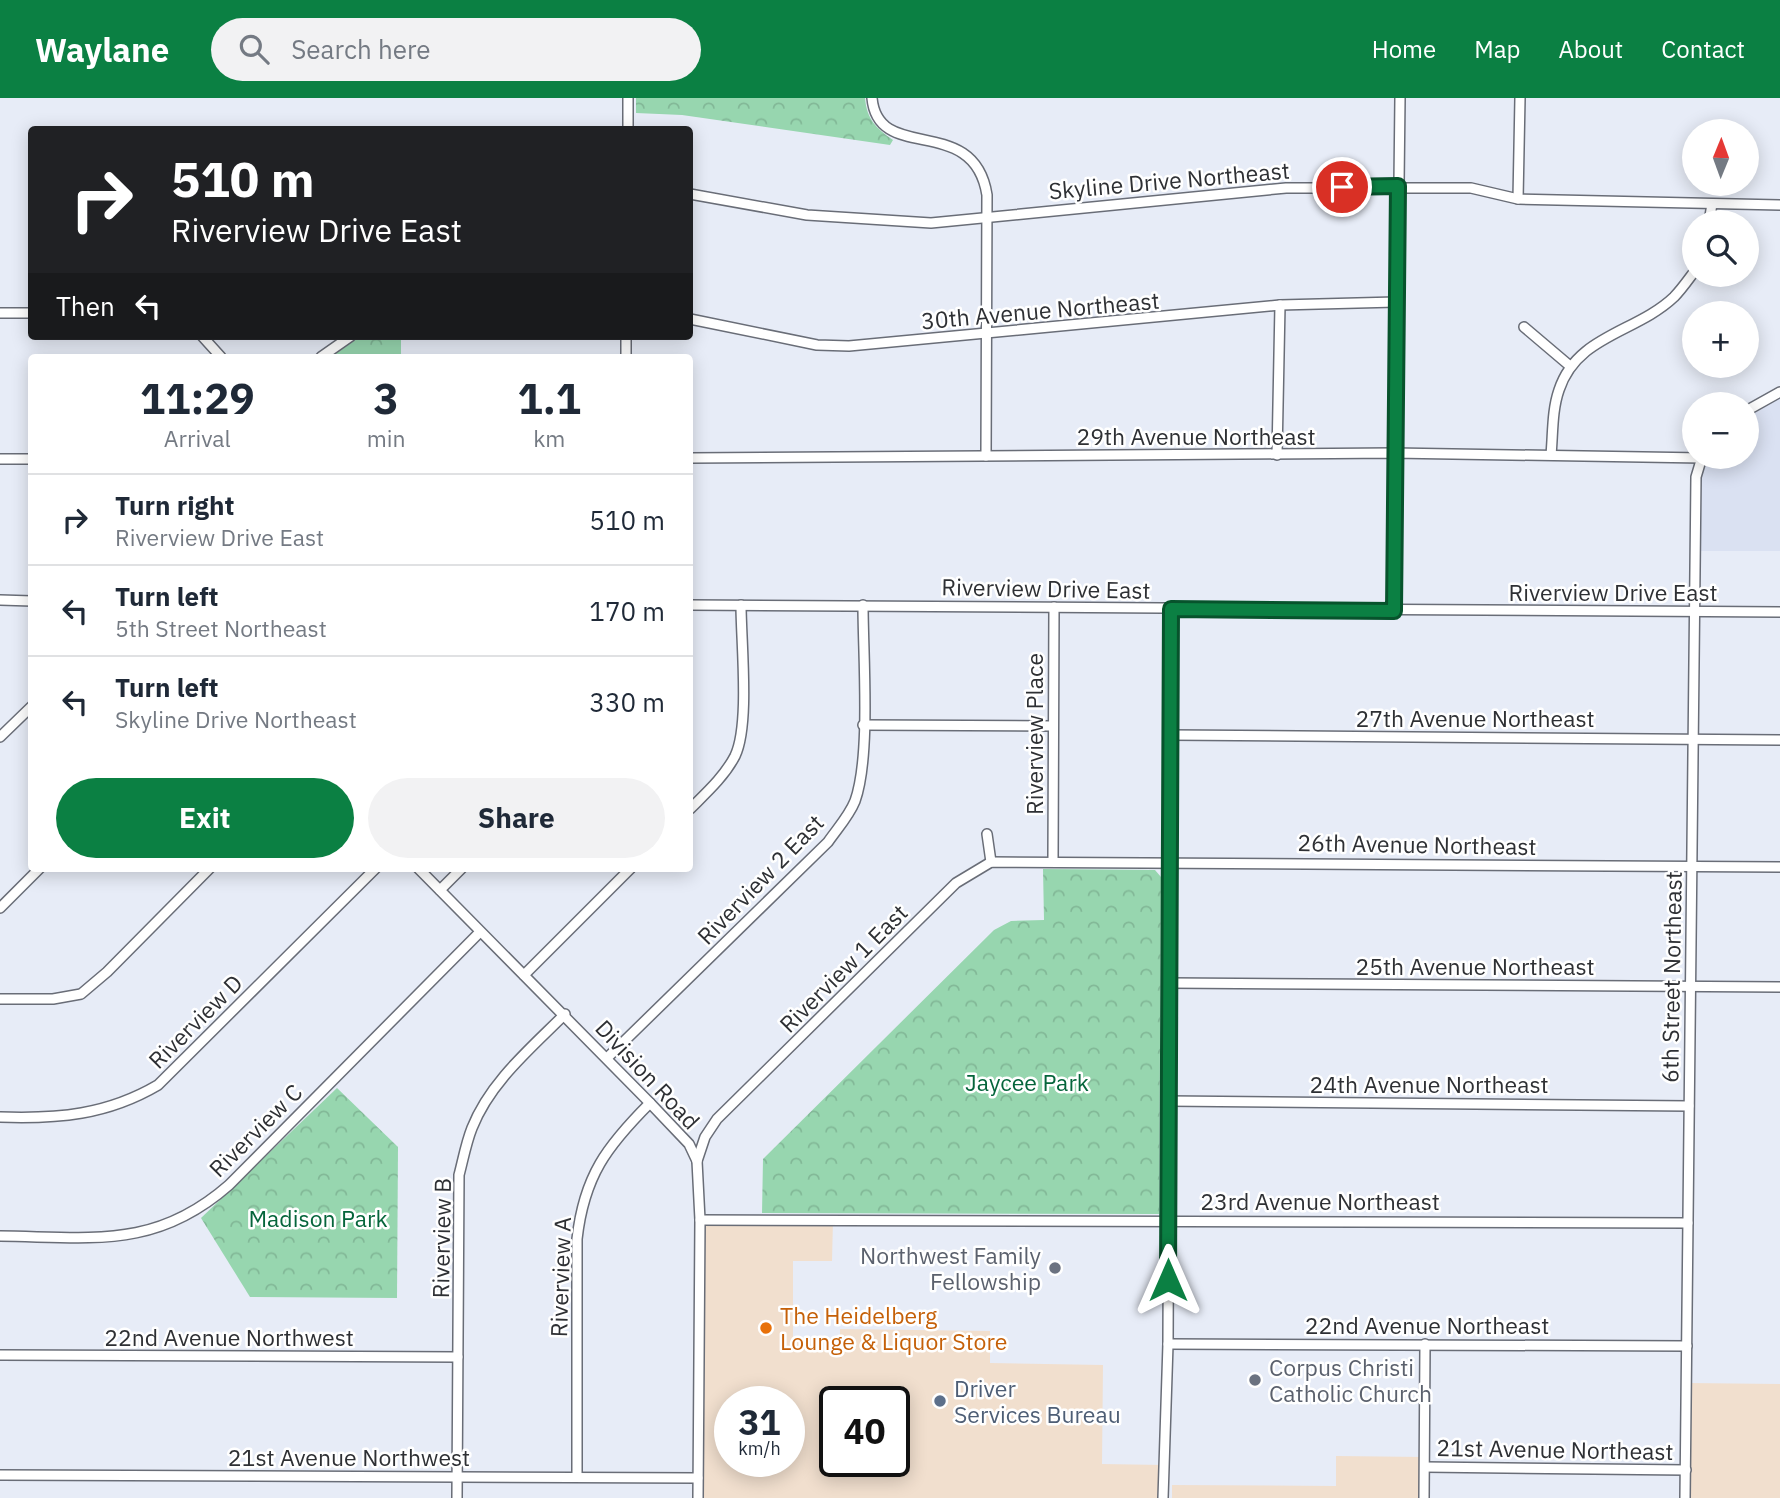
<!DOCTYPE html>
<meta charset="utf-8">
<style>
body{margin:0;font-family:"IBM Plex Sans",sans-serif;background:#f2f2f3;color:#1f2937;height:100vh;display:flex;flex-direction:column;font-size:26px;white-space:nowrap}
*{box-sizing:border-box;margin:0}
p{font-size:23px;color:#747a83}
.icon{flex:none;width:38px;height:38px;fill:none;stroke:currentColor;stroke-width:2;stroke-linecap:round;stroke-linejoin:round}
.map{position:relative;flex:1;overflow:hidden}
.side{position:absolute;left:28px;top:256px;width:665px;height:518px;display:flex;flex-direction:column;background:#fff;border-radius:7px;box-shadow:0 4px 18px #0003}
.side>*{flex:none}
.hud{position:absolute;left:28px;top:28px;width:665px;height:214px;border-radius:7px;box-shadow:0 4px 18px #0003;background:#202124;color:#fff;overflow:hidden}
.needle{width:46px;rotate:1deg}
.tools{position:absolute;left:1682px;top:21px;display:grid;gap:14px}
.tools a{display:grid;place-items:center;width:77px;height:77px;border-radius:50%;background:#fff;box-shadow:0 4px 18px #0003;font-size:35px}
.speed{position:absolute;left:714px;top:1288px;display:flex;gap:14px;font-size:35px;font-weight:700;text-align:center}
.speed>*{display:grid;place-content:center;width:91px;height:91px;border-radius:50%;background:#fff;box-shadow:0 4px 18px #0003;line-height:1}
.speed small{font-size:18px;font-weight:400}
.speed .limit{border:4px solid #111;border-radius:10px;background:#fff;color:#111}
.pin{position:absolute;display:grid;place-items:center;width:60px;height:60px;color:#fff;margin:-30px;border:4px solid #fff;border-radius:50%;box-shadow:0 2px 7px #0007}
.me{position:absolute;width:77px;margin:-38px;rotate:0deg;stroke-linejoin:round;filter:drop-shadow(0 0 5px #0008)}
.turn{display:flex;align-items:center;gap:24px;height:147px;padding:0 28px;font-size:32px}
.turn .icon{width:91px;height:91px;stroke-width:2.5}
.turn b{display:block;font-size:49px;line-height:60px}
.then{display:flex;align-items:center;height:66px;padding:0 28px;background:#0003;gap:14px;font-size:26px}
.eta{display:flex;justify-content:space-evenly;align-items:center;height:119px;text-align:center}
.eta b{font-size:42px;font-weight:700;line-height:49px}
.cta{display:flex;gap:14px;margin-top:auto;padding:14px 28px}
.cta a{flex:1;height:80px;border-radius:42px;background:#0b8043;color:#fff;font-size:28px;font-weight:700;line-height:80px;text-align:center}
.cta a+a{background:#f2f2f3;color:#1f2937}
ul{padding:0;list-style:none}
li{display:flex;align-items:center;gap:21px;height:91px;padding:0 28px;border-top:2px solid #e0e1e3}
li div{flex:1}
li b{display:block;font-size:26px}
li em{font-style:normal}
header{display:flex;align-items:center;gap:42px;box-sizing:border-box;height:98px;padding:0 35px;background:#0b8043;color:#fff}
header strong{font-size:33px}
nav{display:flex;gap:38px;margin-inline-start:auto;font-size:24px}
.search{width:490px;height:63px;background:#f2f2f3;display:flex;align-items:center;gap:18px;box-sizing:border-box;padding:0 24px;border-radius:38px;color:#747a83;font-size:26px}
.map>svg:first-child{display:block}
</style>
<header>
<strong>Waylane</strong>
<div class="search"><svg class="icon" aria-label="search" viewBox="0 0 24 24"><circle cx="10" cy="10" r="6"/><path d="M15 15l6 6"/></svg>Search here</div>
<nav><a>Home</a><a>Map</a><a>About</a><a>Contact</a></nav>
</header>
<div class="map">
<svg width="1780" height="1400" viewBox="0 0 1780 1400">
<defs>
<pattern id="forest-crowns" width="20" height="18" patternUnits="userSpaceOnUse" patternTransform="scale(1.75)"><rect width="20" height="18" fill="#97d6af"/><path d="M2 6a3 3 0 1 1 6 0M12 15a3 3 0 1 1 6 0" fill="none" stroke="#82b897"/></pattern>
</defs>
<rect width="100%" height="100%" fill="#e7ecf7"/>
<g fill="#f1dfce" fill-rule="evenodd">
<path d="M700 1122H833L832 1163H793V1240H840V1231L990 1233V1265L1103 1267 1102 1366 1164 1367 1163 1400H698ZM730 1304H789V1363H730ZM835 1304H894V1363H835Z"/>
<polygon points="1687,1285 1780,1286 1780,1400 1685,1400"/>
<polygon points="1336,1358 1425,1359 1424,1400 1172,1400 1172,1387 1336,1388"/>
</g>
<polygon fill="#dae1f2" points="1780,297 1780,453 1695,453 1696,379 1702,359 1746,359 1747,318"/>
<g fill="url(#forest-crowns)">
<path d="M636 0H865C867 22 876 30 893 42L890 47 682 17 636 15Z"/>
<polygon points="361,238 401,238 401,259 331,259"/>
<polygon points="1043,771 1155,772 1161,779 1159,1116 762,1115 763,1061 994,832 1011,823 1044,822"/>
<polygon points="337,990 398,1049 397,1200 250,1199 201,1120"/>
</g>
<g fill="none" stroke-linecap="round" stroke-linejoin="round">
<defs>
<g id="minor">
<path d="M872 0C878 67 974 14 987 97L986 358"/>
<polyline points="628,32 628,0"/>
<polyline points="690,96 807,117 931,125 1286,90 1471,90 1518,101 1780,107"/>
<polyline points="1518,101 1520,0"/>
<polyline points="1709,124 1712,106"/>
<polyline points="0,215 32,215"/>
<polyline points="690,221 817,247 849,248 1280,207 1396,204"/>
<polyline points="1524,229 1570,268"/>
<polyline points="202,238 221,259"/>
<polyline points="321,259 351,238"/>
<polyline points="626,259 626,238"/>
<polyline points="1746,313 1780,294"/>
<polyline points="1277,357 1280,207"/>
<path d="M1551 357C1553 335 1552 312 1559 292 1577 237 1636 235 1674 199 1681 192 1688 182 1694 174"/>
<polyline points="690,360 1394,355 1702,360"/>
<polyline points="0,361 32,361"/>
<polyline points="0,502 32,503"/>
<polyline points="690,507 1780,514"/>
<polyline points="1394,513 1400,0"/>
<polyline points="863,627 1052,628"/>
<polyline points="1170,637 1780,642"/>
<polyline points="0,639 32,608"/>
<path d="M690 711C706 695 724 679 735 658 750 627 741 544 741 507"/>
<polyline points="987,736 991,764"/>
<polyline points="1053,762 1054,509"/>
<polyline points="418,770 650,1005 689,1046 697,1063 700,1122 698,1400"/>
<polyline points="440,792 462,770"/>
<polyline points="0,810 40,770"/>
<polyline points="524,877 631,770"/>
<polyline points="1170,885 1780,889"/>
<polyline points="0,901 53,901 81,896 107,874 210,770"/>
<path d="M607 960 828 744C837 731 849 718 855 703 871 658 863 558 863 507"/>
<polyline points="1168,1003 1689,1008"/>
<path d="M0 1019C58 1021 107 1017 158 987L376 770"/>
<polyline points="697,1063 705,1039 717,1021 956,785 991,764 1780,769"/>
<polyline points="700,1122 1688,1125"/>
<path d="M0 1138C91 1139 155 1152 229 1087L480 834"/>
<polyline points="1168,1246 1687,1248"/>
<polyline points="0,1257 458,1259"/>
<polyline points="1425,1369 1686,1372"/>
<polyline points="0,1377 698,1380"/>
<path d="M577 1377V1141C584 1078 607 1048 650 1005"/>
<path d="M457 1400 459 1077C463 1062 466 1045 472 1030 490 984 531 950 565 916"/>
<polyline points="1163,1400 1168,1246 1171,511"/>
<polyline points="1424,1400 1425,1246"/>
<polyline points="1685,1400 1696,379 1702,359"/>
</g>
</defs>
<use href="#minor" stroke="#696d77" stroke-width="12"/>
<use href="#minor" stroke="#fff" stroke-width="9"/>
</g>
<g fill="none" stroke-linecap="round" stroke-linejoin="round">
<defs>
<polyline id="route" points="1168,1182 1171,511 1394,513 1398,88 1342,89"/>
</defs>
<use href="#route" stroke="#07532c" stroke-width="18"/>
<use href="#route" stroke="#0b8043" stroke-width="12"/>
</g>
<g fill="#6b7280" stroke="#fff" stroke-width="2.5">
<circle cx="1055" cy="1170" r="7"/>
<circle cx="1255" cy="1282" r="7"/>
</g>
<circle fill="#e8710a" stroke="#fff" stroke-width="2.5" cx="766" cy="1230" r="7"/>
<circle fill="#5c6f8a" stroke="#fff" stroke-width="2.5" cx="940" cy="1303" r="7"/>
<g text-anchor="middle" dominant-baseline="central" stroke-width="5" stroke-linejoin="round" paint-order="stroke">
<g font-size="23" fill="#2e3034" stroke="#fff">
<text transform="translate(1169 82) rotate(-5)">Skyline Drive Northeast</text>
<text transform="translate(1040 212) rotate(-5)">30th Avenue Northeast</text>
<text x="1196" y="338">29th Avenue Northeast</text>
<text transform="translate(1046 490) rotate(1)">Riverview Drive East</text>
<text x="1613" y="494">Riverview Drive East</text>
<text x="1475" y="620">27th Avenue Northeast</text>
<text transform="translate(1034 636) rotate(-90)">Riverview Place</text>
<text transform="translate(1417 746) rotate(1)">26th Avenue Northeast</text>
<text transform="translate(760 781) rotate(-46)">Riverview 2 East</text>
<text x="1475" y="868">25th Avenue Northeast</text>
<text transform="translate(843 870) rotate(-45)">Riverview 1 East</text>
<text transform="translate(1671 879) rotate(-89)">6th Street Northeast</text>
<text transform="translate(195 923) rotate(-45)">Riverview D</text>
<text transform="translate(648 976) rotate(47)">Division Road</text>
<text x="1429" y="986">24th Avenue Northeast</text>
<text transform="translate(255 1032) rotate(-45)">Riverview C</text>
<text x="1320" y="1103">23rd Avenue Northeast</text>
<text transform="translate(441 1140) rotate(-89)">Riverview B</text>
<text transform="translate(560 1179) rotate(-88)">Riverview A</text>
<text x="1427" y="1227">22nd Avenue Northeast</text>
<text x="229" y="1239">22nd Avenue Northwest</text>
<text transform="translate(1555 1351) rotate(1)">21st Avenue Northeast</text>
<text x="349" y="1359">21st Avenue Northwest</text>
</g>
<g font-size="23" fill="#05653b" stroke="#fff">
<text x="1027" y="984">Jaycee Park</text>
<text x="318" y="1120">Madison Park</text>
</g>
<g font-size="23" fill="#5b616d" stroke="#fff" text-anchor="end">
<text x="1041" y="1157">Northwest Family<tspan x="1041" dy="26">Fellowship</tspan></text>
<text x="1269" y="1269" text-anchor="start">Corpus Christi<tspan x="1269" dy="26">Catholic Church</tspan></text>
</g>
<g font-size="23" fill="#c56008" stroke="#fff" text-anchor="start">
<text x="780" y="1217">The Heidelberg<tspan x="780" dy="26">Lounge &amp; Liquor Store</tspan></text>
</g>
<g font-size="23" fill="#4e5e75" stroke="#fff" text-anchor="start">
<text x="954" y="1290">Driver<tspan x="954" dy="26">Services Bureau</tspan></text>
</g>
</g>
</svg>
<div class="tools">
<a><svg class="needle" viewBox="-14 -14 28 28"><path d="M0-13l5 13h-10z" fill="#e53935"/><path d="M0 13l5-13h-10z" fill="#747a83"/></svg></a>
<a><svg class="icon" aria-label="search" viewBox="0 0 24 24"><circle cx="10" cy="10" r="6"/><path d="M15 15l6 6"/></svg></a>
<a>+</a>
<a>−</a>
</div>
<div class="speed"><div>31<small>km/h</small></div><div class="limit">40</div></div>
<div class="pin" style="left:1342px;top:89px;background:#d93025"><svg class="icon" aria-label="arrive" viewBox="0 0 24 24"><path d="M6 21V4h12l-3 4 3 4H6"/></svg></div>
<svg class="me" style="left:1168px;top:1182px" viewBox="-20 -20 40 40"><path d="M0-17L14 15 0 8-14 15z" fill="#0b8043" stroke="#fff" stroke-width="4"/></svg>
<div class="hud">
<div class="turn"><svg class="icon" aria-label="right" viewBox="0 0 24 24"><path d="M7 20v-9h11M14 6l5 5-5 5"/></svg><div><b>510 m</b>Riverview Drive East</div></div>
<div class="then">Then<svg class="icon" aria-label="left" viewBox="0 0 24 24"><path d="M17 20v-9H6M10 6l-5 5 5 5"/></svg></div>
</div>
<section class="side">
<div class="eta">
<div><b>11:29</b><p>Arrival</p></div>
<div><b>3</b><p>min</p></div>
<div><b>1.1</b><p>km</p></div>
</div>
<ul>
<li><svg class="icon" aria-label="right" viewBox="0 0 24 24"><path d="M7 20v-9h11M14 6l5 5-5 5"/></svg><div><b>Turn right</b><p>Riverview Drive East</p></div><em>510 m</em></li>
<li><svg class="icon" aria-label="left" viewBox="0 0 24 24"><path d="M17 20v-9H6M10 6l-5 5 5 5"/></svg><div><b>Turn left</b><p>5th Street Northeast</p></div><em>170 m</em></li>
<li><svg class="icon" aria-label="left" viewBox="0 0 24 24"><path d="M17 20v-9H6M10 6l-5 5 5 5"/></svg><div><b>Turn left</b><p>Skyline Drive Northeast</p></div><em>330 m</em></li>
</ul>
<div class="cta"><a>Exit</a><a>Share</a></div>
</section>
</div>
